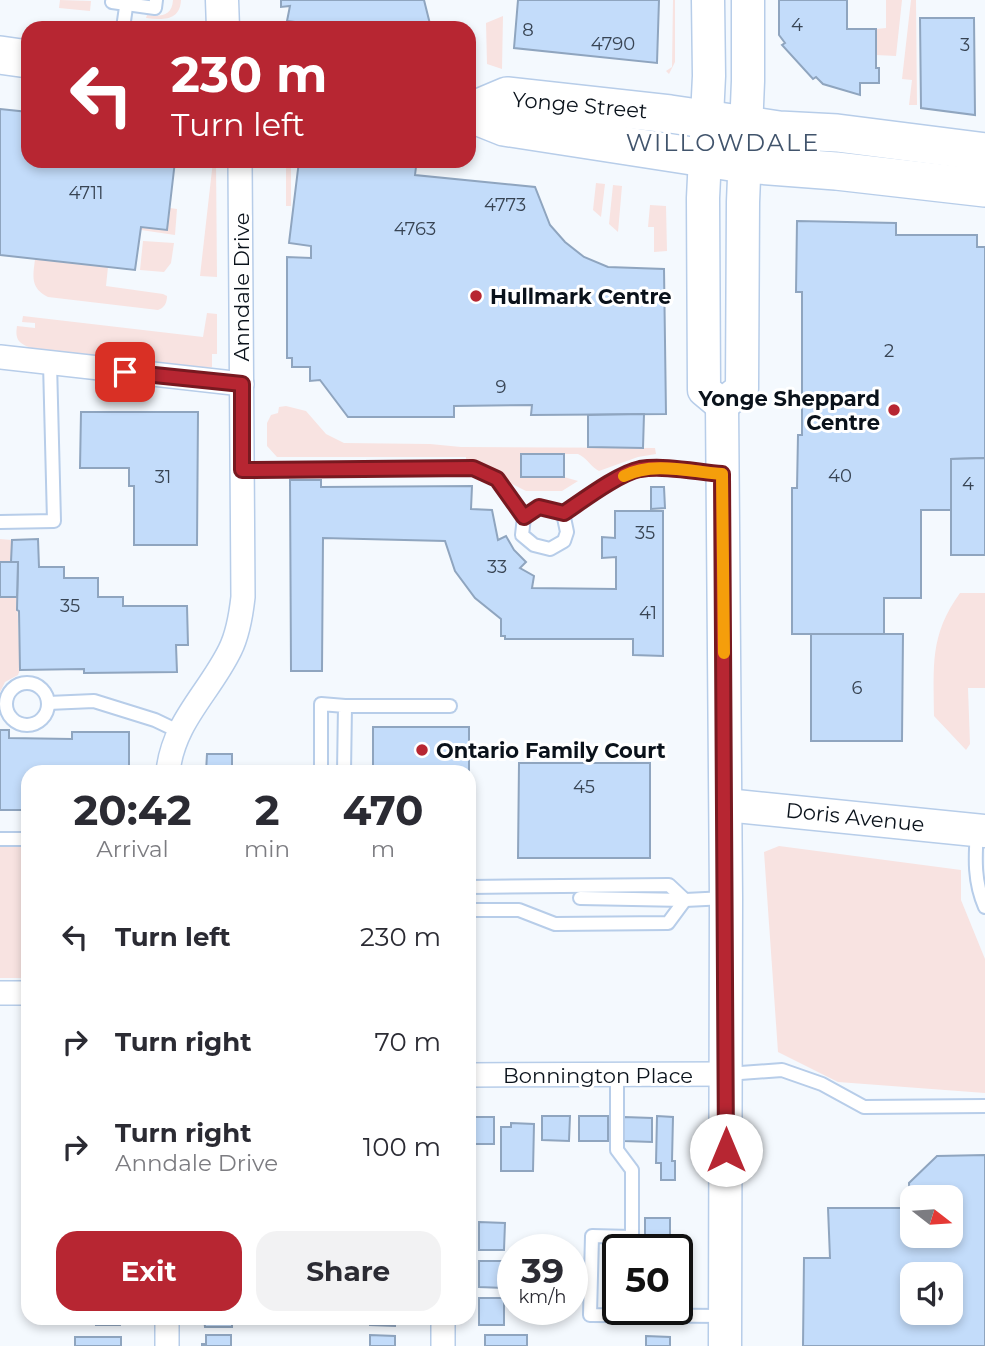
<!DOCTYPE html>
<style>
body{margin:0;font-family:Montserrat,sans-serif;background:#f2f2f3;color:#2b2b33;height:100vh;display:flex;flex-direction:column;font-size:26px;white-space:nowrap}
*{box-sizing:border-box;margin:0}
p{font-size:23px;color:#7c7c81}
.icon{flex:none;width:38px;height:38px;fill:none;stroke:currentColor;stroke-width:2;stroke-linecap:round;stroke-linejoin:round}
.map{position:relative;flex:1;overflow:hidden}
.panel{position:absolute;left:21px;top:765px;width:455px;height:560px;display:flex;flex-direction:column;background:#fff;border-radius:21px;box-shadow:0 4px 10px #0003}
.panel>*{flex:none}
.hud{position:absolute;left:21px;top:21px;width:455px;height:147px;border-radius:21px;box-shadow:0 4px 10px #0003;background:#b72632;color:#fff;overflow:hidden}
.needle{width:46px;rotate:107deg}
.fabs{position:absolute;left:900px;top:1185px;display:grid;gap:14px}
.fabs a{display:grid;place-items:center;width:63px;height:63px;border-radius:14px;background:#fff;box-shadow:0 4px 10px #0003;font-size:35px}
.speed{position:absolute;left:497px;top:1234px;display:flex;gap:14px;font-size:35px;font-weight:700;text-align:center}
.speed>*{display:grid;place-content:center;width:91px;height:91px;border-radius:50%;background:#fff;box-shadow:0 4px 10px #0003;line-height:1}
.speed small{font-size:18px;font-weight:400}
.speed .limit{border:4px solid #111;border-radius:10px;background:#fff;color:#111}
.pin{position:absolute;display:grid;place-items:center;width:60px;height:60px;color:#fff;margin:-30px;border-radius:14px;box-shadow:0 4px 10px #0006}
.me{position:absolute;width:77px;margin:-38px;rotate:0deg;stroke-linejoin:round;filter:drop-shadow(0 0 5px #0008)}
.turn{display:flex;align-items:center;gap:24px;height:147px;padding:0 35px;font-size:32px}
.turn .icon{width:91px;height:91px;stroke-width:2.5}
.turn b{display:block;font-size:49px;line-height:60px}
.eta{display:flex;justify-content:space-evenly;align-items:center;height:119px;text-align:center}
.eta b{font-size:42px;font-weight:700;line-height:49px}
.action{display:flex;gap:14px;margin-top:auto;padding:14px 35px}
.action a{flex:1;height:80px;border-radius:21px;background:#b72632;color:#fff;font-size:28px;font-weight:700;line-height:80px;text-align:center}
.action a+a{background:#f2f2f3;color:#2b2b33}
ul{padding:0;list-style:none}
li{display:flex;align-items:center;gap:21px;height:105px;padding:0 35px}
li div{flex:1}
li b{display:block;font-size:26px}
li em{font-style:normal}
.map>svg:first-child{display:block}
</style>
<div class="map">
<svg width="985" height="1346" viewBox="0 0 985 1346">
<rect width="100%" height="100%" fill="#f4f9fe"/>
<g fill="#f8e3e1">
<polygon points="60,0 91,1 90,11 59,8"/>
<path d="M173 0H181C180 21 163 20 146 18L147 15C161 17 172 16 173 0Z"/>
<polygon points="673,0 675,0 675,62 669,74 666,71 672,67"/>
<polygon points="886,0 902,0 896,56 876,55 876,29 886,28"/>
<polygon points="911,0 916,0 917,105 909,105 912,80 902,79"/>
<polygon points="503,16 502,69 487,64 486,23"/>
<polygon points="213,161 216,161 217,277 200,276"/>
<rect x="286" y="166" width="5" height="40"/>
<polygon points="596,183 605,184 601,217 593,210"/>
<polygon points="613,185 622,186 618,232 609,224"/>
<polygon points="650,205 666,206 667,251 654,252 654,227 648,227"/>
<polygon points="170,208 177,209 175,235 141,230 141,227 167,230"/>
<polygon points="143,241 174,243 171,263 164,272 140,270"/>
<path d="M35 259 108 267 106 286 163 294 167 296C167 303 164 308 158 310L48 297C30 288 33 276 35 259Z"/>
<path d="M207 313 217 314V354H212V367L208 368 31 348C18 343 15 339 17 326L35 328V323L22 322 23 316 203 337Z"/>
<path d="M286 406 306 411 326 434 344 443 430 444 461 447 655 448 656 454 638 457 599 471C591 467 587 458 578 454H522V477H564L578 481 562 491H526L506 481 485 465 466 462V457H277L267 446V423L271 415 278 413 279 407Z"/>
<polygon points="0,539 12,540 11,562 0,562"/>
<path d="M960 593H985V688H968L970 744 966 750 934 716C934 666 929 636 960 593Z"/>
<polygon points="0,597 17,597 20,670 18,675 5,682 0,692"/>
<polygon points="28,846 28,978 0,978 0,847"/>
<polygon points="779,846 961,870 961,900 985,959 985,1093 838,1082 778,1052 764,852"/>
</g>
<g fill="#c3dcfa" stroke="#8fa5bf" stroke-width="2" fill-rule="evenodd">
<polygon points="281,0 424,0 431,28 343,28 287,21 290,6 281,7"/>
<polygon points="518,0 659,0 657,63 514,48"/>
<polygon points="779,0 847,0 847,29 876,29 876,68 879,68 879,83 860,83 860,95 823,84 816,77 813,79 782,45 785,43 779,35"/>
<polygon points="920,18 974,18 975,115 921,108"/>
<polygon points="0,109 28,112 28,161 175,161 167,230 141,227 135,270 0,255"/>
<polygon points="299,161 361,161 416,167 415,175 535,187 550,225 565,242 584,257 608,267 664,269 666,414 531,415 532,405 454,406 454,417 348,417 320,380 310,381 310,367 292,367 292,358 287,358 287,257 311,258 311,246 289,243"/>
<polygon points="797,221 896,223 896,235 977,235 977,247 985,247 985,458 951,459 951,510 921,510 921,598 884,598 884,634 792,634 792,488 797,488 798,435 802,435 802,292 796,292"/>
<polygon points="81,412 198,412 197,545 134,545 134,486 129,486 129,468 80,468"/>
<polygon points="644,414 643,448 588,447 588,415"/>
<rect x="521" y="454" width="43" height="23"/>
<polygon points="985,458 985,555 951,555 951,459"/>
<polygon points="290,480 321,480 321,487 472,486 471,509 492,510 498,540 506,536 514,550 526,562 520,568 534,576 532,588 616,589 616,557 602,558 602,537 615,538 615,511 663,511 663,656 633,655 633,639 505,639 505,636 501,636 501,619 475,598 455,571 445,541 323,538 322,671 291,671"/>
<polygon points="651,487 664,487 665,508 651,509"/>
<polygon points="38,539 39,567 64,567 64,578 98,578 98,597 123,597 123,606 187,606 188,645 176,645 177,672 84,673 84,669 20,670 19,611 17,610 18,562 11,562 12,540"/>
<polygon points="0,562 18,562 17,597 0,597"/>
<polygon points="811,634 903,634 902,741 811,741"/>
<rect x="373" y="727" width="96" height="45"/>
<polygon points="0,730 9,730 9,738 72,739 72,732 129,732 129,772 28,772 28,810 0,810"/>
<polygon points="207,754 232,754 232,772 206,772"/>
<polygon points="519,763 650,763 650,858 518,858"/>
<polygon points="542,1116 570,1116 569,1141 542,1140"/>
<rect x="579" y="1116" width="29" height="25"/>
<polygon points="657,1116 673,1117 672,1161 675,1161 675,1180 661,1180 661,1163 656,1163"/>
<rect x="470" y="1117" width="24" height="27"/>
<polygon points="624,1117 652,1118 652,1142 624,1141"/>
<polygon points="511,1123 534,1124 533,1171 501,1171 501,1127 511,1127"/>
<path d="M985 1155V1346H803L804 1258H830L828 1208H910L909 1183 937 1156ZM912 1197H950V1236H912ZM912 1274H950V1312H912Z"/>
<polygon points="645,1218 670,1218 670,1246 665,1246 665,1250 645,1250"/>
<polygon points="479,1222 505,1223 504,1250 479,1250"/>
<rect x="611" y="1259" width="7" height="33"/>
<polygon points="479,1261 504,1261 504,1288 479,1287"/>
<rect x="479" y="1298" width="25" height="27"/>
<polygon points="96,1318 121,1318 120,1325 96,1325"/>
<polygon points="204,1318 232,1318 232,1327 205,1327"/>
<polygon points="370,1318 395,1318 395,1326 370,1325"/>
<polygon points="206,1335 231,1335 231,1346 202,1346 202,1344 206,1344"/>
<polygon points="370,1335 395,1336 395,1346 370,1346"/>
<rect x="485" y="1335" width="42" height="11"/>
<polygon points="646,1336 670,1337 670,1346 646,1346"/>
<rect x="75" y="1337" width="46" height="9"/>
</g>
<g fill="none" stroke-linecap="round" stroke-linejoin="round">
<defs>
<g id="lane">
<polyline points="113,0 112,2 155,8 156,0"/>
<polyline points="123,28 127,0"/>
<polyline points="241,470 473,468 497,479 524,517"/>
<path d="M563 513 567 532 564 541 550 549 534 545 522 535 524 517 539 507 563 513C582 501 619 473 640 469 664 465 697 472 722 474"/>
<polyline points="0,522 54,521 50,363"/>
<circle cx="27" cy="704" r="21"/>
<polyline points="48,703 94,701 155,720 178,731"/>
<polyline points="345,706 450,706"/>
<polyline points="321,772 321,704 345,706 344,772"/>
<path d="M977 832C975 858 974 882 985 907"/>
<polyline points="0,839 28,839"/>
<polyline points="469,887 669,885 685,900 668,923 555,924 519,910 469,910"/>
<polyline points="580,898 685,900 726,898"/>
<polyline points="727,1074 782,1070 822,1084 864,1107 985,1106"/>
<polyline points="617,1075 617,1150 632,1170 632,1237 592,1236 590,1315 725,1316"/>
</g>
<g id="street">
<polyline points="0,357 242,384"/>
<path d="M168 772C173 722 209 693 230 650 238 634 241 615 243 597L240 161"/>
<polyline points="0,993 28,993"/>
<polyline points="469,1075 727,1074"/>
<polyline points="167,1318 167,1346"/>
<polyline points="443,1318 443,1346"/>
</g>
<g id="secondary">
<polyline points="222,0 223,28"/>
<polyline points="708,0 709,76 703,198 704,390 722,405"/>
<polyline points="722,405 726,898 725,1346"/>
<polyline points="722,405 742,389 743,202 748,81 748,0"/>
<polyline points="726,805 985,831"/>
</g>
<g id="primary">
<polyline points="0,55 28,59"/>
<polyline points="469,112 507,96 670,114 779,130 837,133 985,152"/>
<polyline points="469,113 504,127 744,164 836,171 985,188"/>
</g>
</defs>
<use href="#lane" stroke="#b7cde9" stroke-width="16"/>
<use href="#street" stroke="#b7cde9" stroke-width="26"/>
<use href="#secondary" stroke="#b7cde9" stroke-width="35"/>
<use href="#primary" stroke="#b7cde9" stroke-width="40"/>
<use href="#lane" stroke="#fff" stroke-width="12"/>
<use href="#street" stroke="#fff" stroke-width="23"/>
<use href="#secondary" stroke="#fff" stroke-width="32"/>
<use href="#primary" stroke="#fff" stroke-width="37"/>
</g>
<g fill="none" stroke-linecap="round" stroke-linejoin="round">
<defs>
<path id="route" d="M125 372 242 384V470L473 468 497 479 524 517 539 507 564 513C582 501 619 473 640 469 664 465 697 472 722 474L726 1150"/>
</defs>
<use href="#route" stroke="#771920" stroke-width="18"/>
<use href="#route" stroke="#b72632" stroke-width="12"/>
<path stroke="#f59e0b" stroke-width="12" d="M624 476C653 461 691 472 722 474L724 653"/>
</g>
<g fill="#b72632" stroke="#fff" stroke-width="2.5">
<circle cx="476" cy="296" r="7"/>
<circle cx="894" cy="410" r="7"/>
<circle cx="422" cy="750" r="7"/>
</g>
<g text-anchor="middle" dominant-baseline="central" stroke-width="6" stroke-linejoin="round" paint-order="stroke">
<g font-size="18" fill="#384453">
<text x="797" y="25">4</text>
<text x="528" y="30">8</text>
<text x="613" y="44">4790</text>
<text x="965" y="45">3</text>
<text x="86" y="193">4711</text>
<text x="505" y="205">4773</text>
<text x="415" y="229">4763</text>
<text x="889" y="351">2</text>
<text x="501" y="387">9</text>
<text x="840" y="476">40</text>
<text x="163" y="477">31</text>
<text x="968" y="484">4</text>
<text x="645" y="533">35</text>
<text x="497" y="567">33</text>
<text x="70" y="606">35</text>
<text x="648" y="613">41</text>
<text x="857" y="688">6</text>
<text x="584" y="787">45</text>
</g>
<g font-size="21" fill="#0a121b" stroke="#fff">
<text transform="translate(580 105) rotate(5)">Yonge Street</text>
<text transform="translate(241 287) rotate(-90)">Anndale Drive</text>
<text transform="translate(855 817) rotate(6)">Doris Avenue</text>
<text x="598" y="1075">Bonnington Place</text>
</g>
<g font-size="21" font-weight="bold" fill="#0a121b" stroke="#fff" text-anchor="start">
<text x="490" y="296">Hullmark Centre</text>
<text x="880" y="398" text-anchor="end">Yonge Sheppard<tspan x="880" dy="24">Centre</tspan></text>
<text x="436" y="750">Ontario Family Court</text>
</g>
<g font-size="24" letter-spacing="2" fill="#41546c" stroke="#fff">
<text x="723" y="142">WILLOWDALE</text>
</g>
</g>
</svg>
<div class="fabs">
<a><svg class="needle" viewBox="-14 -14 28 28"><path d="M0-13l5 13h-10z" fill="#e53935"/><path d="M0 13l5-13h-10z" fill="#7c7c81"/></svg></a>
<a><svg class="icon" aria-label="sound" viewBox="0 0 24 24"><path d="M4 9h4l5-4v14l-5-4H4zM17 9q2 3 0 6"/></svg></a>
</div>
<div class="speed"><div>39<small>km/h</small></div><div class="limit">50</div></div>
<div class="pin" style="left:125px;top:372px;background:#d93025"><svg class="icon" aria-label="arrive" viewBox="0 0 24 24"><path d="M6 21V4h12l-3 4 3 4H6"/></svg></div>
<svg class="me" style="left:726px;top:1150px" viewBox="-20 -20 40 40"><circle r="19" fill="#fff"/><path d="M0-13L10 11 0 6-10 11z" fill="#b72632"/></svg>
<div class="hud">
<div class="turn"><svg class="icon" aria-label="left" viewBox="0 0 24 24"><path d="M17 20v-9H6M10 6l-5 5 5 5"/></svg><div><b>230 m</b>Turn left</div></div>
</div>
<section class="panel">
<div class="eta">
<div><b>20:42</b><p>Arrival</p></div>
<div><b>2</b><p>min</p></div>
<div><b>470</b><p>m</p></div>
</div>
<ul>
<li><svg class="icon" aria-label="left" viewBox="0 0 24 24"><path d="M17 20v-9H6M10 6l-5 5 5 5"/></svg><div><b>Turn left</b></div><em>230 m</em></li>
<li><svg class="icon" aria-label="right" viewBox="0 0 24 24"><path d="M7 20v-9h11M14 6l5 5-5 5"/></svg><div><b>Turn right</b></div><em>70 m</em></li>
<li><svg class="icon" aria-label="right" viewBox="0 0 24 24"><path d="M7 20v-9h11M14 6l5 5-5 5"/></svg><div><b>Turn right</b><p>Anndale Drive</p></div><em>100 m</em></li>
</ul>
<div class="action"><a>Exit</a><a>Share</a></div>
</section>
</div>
